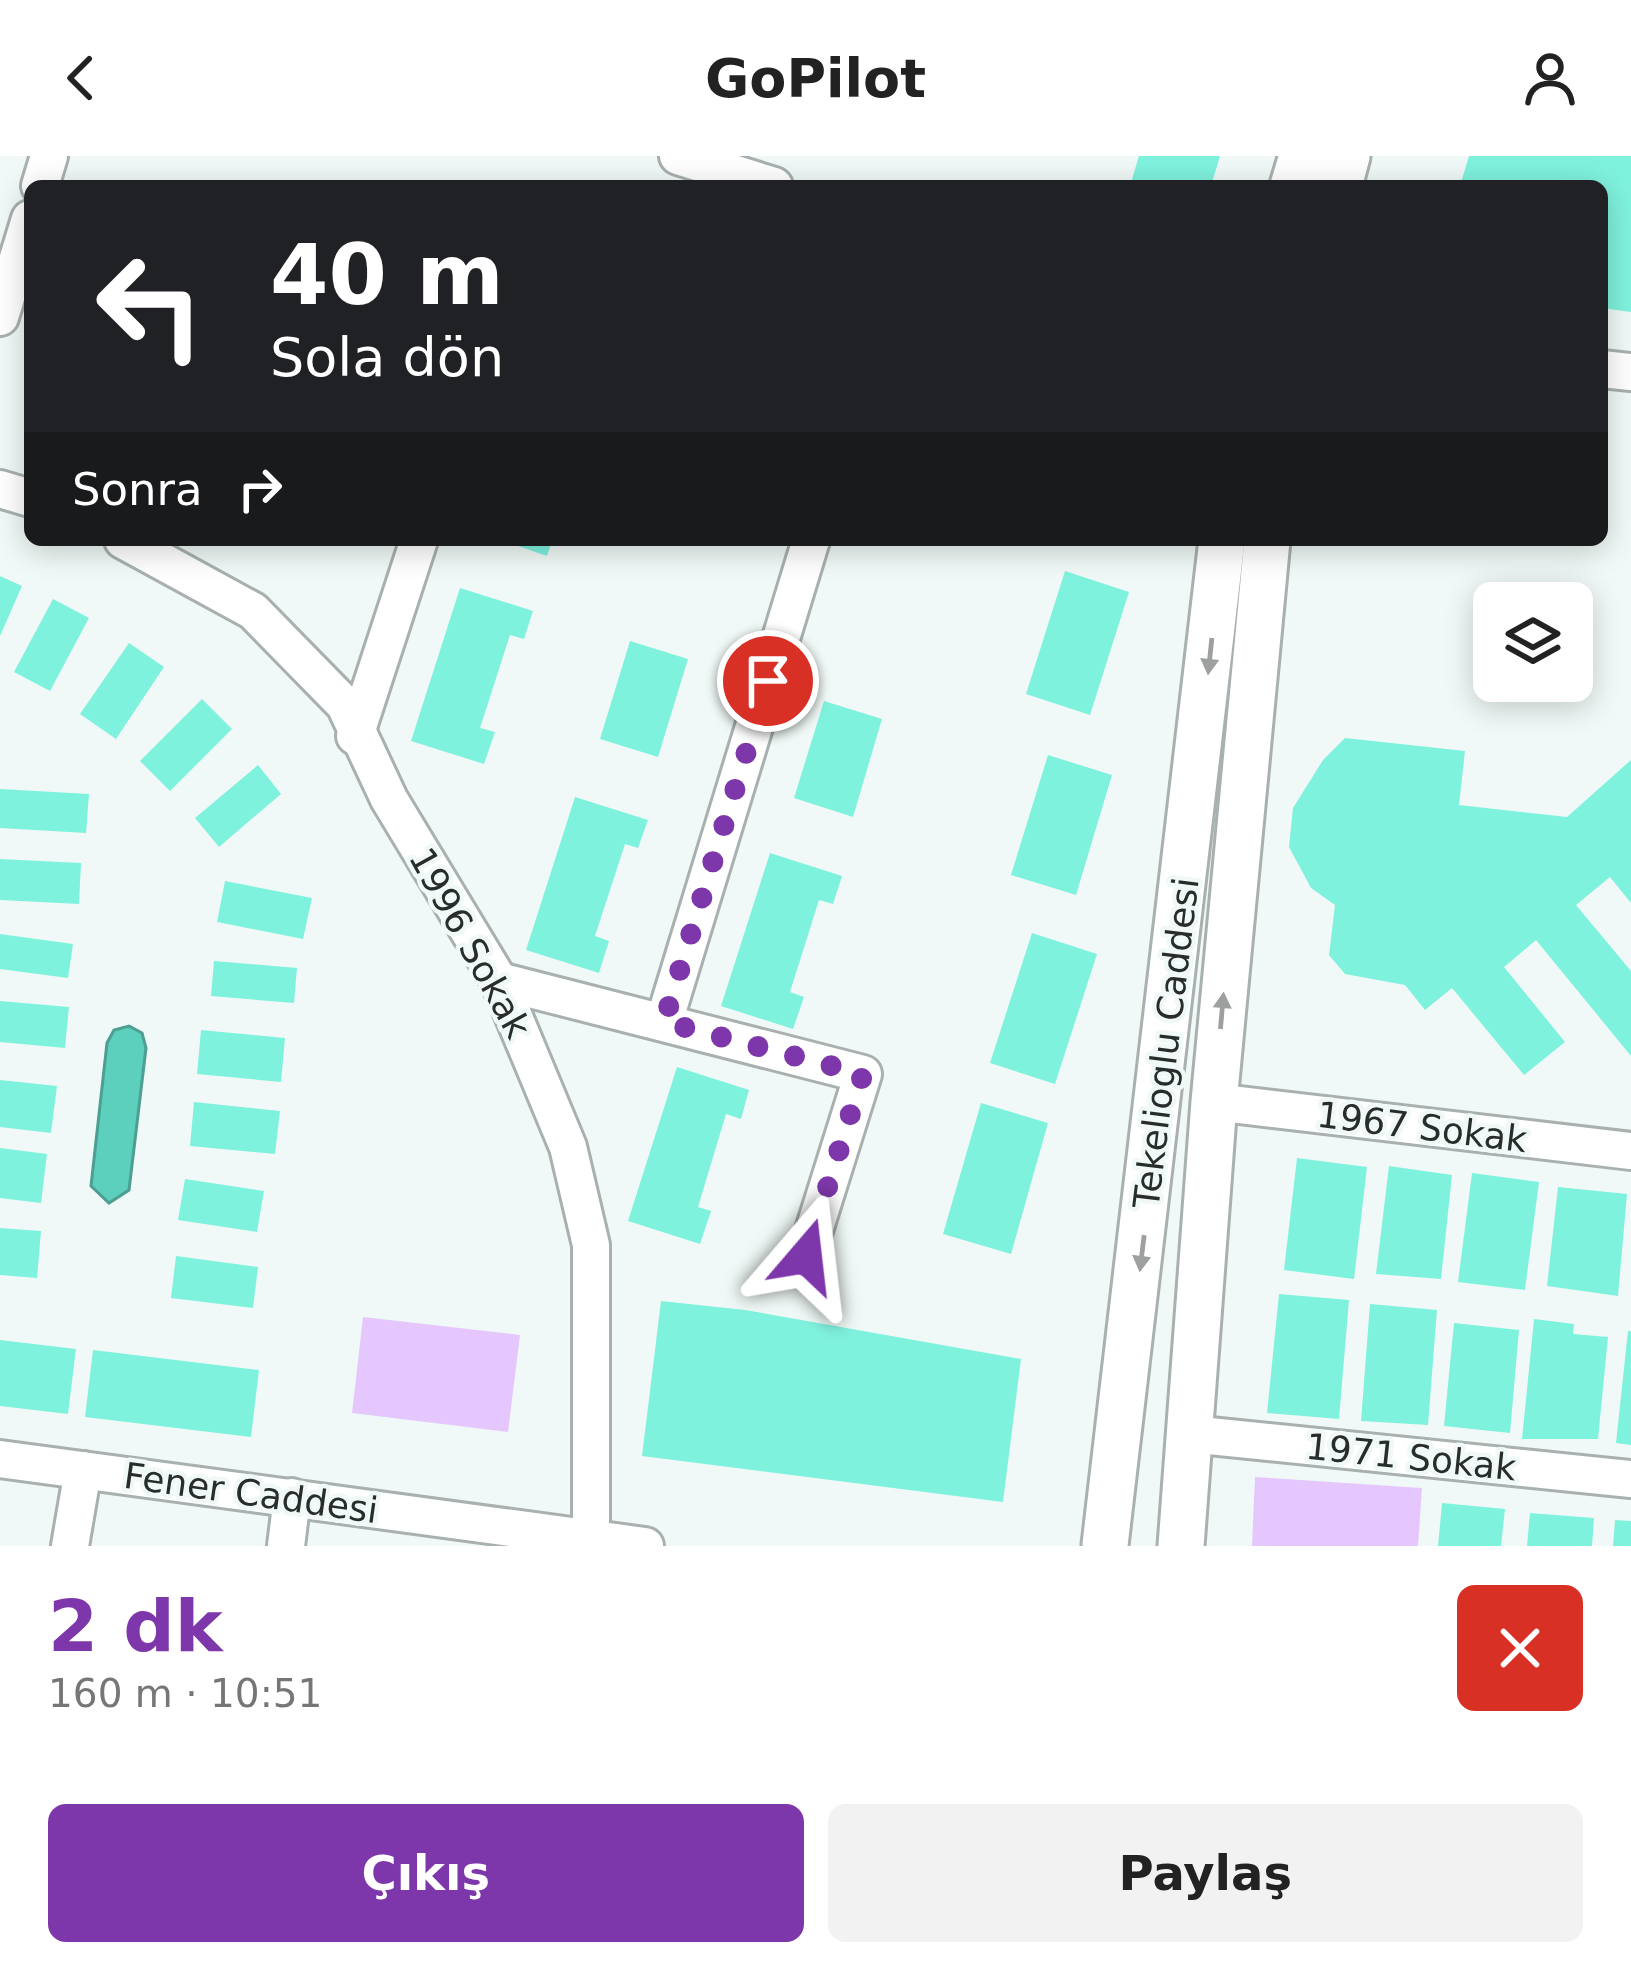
<!DOCTYPE html>
<html lang="tr">
<meta charset="utf-8">
<style>
body{margin:0;font-family:"DejaVu Sans",sans-serif;background:#f2f2f2;color:#222;height:100vh;display:flex;flex-direction:column;font-size:45px;white-space:nowrap}
*{box-sizing:border-box;margin:0}
p{font-size:39px;color:#767676}
.icon{flex:none;width:66px;height:66px;fill:none;stroke:currentColor;stroke-width:2;stroke-linecap:round;stroke-linejoin:round}
.map{position:relative;height:1390px;overflow:hidden}
.sheet{display:flex;flex-direction:column;background:#fff;flex:1}
.sheet>*{flex:none}
.guide{position:absolute;left:24px;top:24px;width:1584px;height:366px;border-radius:18px;box-shadow:0 6px 30px #0003;background:#202124;color:#fff;overflow:hidden}
.buttons{position:absolute;left:1473px;top:426px;display:grid;gap:24px}
.buttons a{display:grid;place-items:center;width:120px;height:120px;border-radius:18px;background:#fff;box-shadow:0 6px 30px #0003;font-size:60px}
.pin{position:absolute;display:grid;place-items:center;width:102px;height:102px;color:#fff;margin:-51px;border:6px solid #fff;border-radius:50%;box-shadow:0 3px 12px #0007}
.me{position:absolute;width:132px;margin:-66px;rotate:17deg;stroke-linejoin:round;filter:drop-shadow(0 0 9px #0008)}
.turn{display:flex;align-items:center;gap:42px;height:252px;padding:0 48px;font-size:54px}
.turn .icon{width:156px;height:156px;stroke-width:2.5}
.turn b{display:block;font-size:84px;line-height:102px}
.then{display:flex;align-items:center;height:114px;padding:0 48px;background:#0003;gap:24px;font-size:45px}
.round{display:grid;place-items:center;flex:none;width:126px;height:126px;border-radius:18px;background:#f2f2f2}
.headline{display:flex;align-items:center;justify-content:space-between;height:204px;padding:0 48px}
h1{font-size:72px;font-weight:600;line-height:90px;color:#7e37aa}
.action{display:flex;gap:24px;margin-top:auto;padding:24px 48px}
.action a{flex:1;height:138px;border-radius:18px;background:#7e37aa;color:#fff;font-size:48px;font-weight:600;line-height:138px;text-align:center}
.action a+a{background:#f2f2f2;color:#222}
header{display:flex;justify-content:space-between;align-items:center;height:156px;padding:0 48px;background:#fff;font-size:54px;font-weight:600}
.map>svg:first-child{display:block}
</style>
<header><svg class="icon" aria-label="back" viewBox="0 0 24 24"><path d="M15 5l-7 7 7 7"/></svg>GoPilot<svg class="icon" aria-label="person" viewBox="0 0 24 24"><circle cx="12" cy="8" r="4"/><path d="M4 21q1-7 8-7t8 7"/></svg></header>
<div class="map">
<svg width="1631" height="1390" viewBox="0 0 1631 1390">
<rect width="100%" height="100%" fill="#f0f9f7"/>
<g fill="#e5c7fd">
<polygon points="363,1161 520,1179 508,1276 352,1257"/>
<polygon points="1255,1321 1422,1332 1418,1390 1252,1390"/>
</g>
<polygon fill="#5cd0bd" stroke="#4c9f91" stroke-width="3" points="129,870 142,877 146,892 129,1034 109,1047 91,1030 107,887 114,874"/>
<g fill="#7ff2de">
<polygon points="1139,0 1220,0 1211,30 1130,30"/>
<polygon points="1469,0 1631,0 1631,156 1602,152 1602,30 1460,30"/>
<polygon points="501,384 552,384 547,400"/>
<polygon points="1065,415 1129,436 1090,559 1026,538"/>
<polygon points="0,420 22,430 0,480"/>
<polygon points="460,432 533,455 524,483 510,479 480,572 495,576 484,608 411,585"/>
<polygon points="53,443 89,462 50,535 14,516"/>
<polygon points="630,485 688,503 658,601 600,583"/>
<polygon points="129,487 164,511 116,583 80,558"/>
<polygon points="202,543 232,573 170,635 140,605"/>
<polygon points="824,545 882,563 853,661 794,642"/>
<polygon points="1345,582 1465,595 1459,649 1567,661 1631,604 1631,747 1610,721 1576,749 1631,815 1631,900 1536,784 1504,811 1565,886 1524,919 1452,832 1425,854 1405,829 1345,818 1329,799 1335,749 1311,732 1289,691 1293,652 1323,604"/>
<polygon points="1048,599 1112,619 1076,739 1011,719"/>
<polygon points="258,609 281,638 219,691 195,662"/>
<polygon points="0,633 89,638 86,677 0,672"/>
<polygon points="575,641 648,664 638,692 625,688 595,780 609,785 599,817 526,794"/>
<polygon points="770,697 842,720 833,748 819,744 790,836 804,841 793,873 721,850"/>
<polygon points="0,703 81,707 79,748 0,744"/>
<polygon points="225,725 312,742 303,783 217,766"/>
<polygon points="1032,777 1097,798 1055,928 990,907"/>
<polygon points="0,778 73,788 68,822 0,813"/>
<polygon points="214,805 297,812 294,847 211,840"/>
<polygon points="0,845 69,851 65,892 0,886"/>
<polygon points="201,874 285,882 281,926 197,918"/>
<polygon points="677,911 749,934 741,963 726,958 698,1051 711,1055 700,1088 628,1065"/>
<polygon points="0,924 57,930 51,977 0,971"/>
<polygon points="194,946 280,955 275,998 190,990"/>
<polygon points="981,947 1048,967 1011,1098 943,1078"/>
<polygon points="0,992 47,998 41,1047 0,1042"/>
<polygon points="1297,1002 1367,1011 1354,1123 1284,1114"/>
<polygon points="1389,1010 1452,1019 1441,1123 1376,1118"/>
<polygon points="1472,1017 1539,1026 1525,1134 1458,1126"/>
<polygon points="185,1023 264,1035 257,1076 178,1064"/>
<polygon points="1558,1031 1627,1038 1618,1140 1547,1130"/>
<polygon points="0,1072 41,1075 37,1122 0,1119"/>
<polygon points="176,1100 258,1111 253,1152 171,1142"/>
<polygon points="1279,1138 1349,1144 1339,1263 1267,1257"/>
<polygon points="661,1145 745,1154 1021,1203 1003,1346 642,1300"/>
<polygon points="1370,1148 1437,1154 1428,1269 1361,1265"/>
<polygon points="1534,1163 1574,1168 1573,1178 1608,1181 1598,1283 1522,1283"/>
<polygon points="1454,1167 1519,1174 1510,1277 1444,1270"/>
<polygon points="1628,1175 1631,1175 1631,1289 1616,1287"/>
<polygon points="0,1184 76,1193 68,1258 0,1250"/>
<polygon points="93,1194 259,1214 251,1281 85,1261"/>
<polygon points="1442,1347 1505,1353 1501,1390 1438,1390"/>
<polygon points="1530,1357 1594,1362 1592,1390 1527,1390"/>
<polygon points="1615,1364 1631,1365 1631,1390 1613,1390"/>
</g>
<g fill="none" stroke-linecap="round" stroke-linejoin="round">
<defs>
<g id="minor">
<polyline points="678,0 774,30"/>
<polyline points="40,30 49,0"/>
<polyline points="0,161 30,63"/>
<polyline points="1602,213 1631,216"/>
<polyline points="0,333 30,342"/>
<polyline points="123,384 253,455 345,549 389,643 499,825 568,991 591,1089 591,1390"/>
<polyline points="355,580 419,384"/>
<polyline points="499,825 863,918 806,1100"/>
<polyline points="664,866 811,384"/>
<polyline points="1214,946 1631,995"/>
<polyline points="1190,1278 1631,1323"/>
<polyline points="0,1303 645,1390"/>
<polyline points="70,1390 83,1314"/>
<polyline points="286,1390 292,1341"/>
</g>
<g id="major">
<polyline points="1293,30 1302,0"/>
<polyline points="1339,30 1347,0"/>
<polyline points="1105,1389 1222,384"/>
<polyline points="1181,1390 1214,946 1267,384"/>
</g>
</defs>
<use href="#minor" stroke="#a8b1af" stroke-width="42"/>
<use href="#major" stroke="#a8b1af" stroke-width="51"/>
<use href="#minor" stroke="#fff" stroke-width="36"/>
<use href="#major" stroke="#fff" stroke-width="45"/>
</g>
<defs><path id="oneway-solid" d="M-6-.8H1V-3.2L6.5 0L1 3.2V.8H-6Z" transform="scale(3)"/></defs>
<g fill="#9ea0a0">
<use href="#oneway-solid" transform="translate(1210 500) rotate(96)"/>
<use href="#oneway-solid" transform="translate(1222 855) rotate(-85)"/>
<use href="#oneway-solid" transform="translate(1142 1097) rotate(97)"/>
</g>
<g fill="none" stroke-linecap="round" stroke-linejoin="round">
<polyline stroke="#7e37aa" stroke-width="21" stroke-dasharray="0 37.8" points="768,525 664,866 863,918 806,1100"/>
</g>
<g text-anchor="middle" dominant-baseline="central" stroke-width="9" stroke-linejoin="round" paint-order="stroke">
<g font-size="36" fill="#282c2b" stroke="#f0f9f7">
<text transform="translate(470 787) rotate(61)">1996 Sokak</text>
<text transform="translate(1166 887) rotate(-83)">Tekelioglu Caddesi</text>
<text transform="translate(1422 971) rotate(7)">1967 Sokak</text>
<text transform="translate(1411 1301) rotate(6)">1971 Sokak</text>
<text transform="translate(251 1337) rotate(8)">Fener Caddesi</text>
</g>
</g>
</svg>
<div class="buttons">
<a><svg class="icon" aria-label="layers" viewBox="0 0 24 24"><path d="M12 4l9 5-9 5-9-5zM3 14l9 5 9-5"/></svg></a>
</div>
<div class="pin" style="left:768px;top:525px;background:#d93025"><svg class="icon" aria-label="arrive" viewBox="0 0 24 24"><path d="M6 21V4h12l-3 4 3 4H6"/></svg></div>
<svg class="me" style="left:806px;top:1100px" viewBox="-20 -20 40 40"><path d="M0-17L14 15 0 8-14 15z" fill="#7e37aa" stroke="#fff" stroke-width="4"/></svg>
<div class="guide">
<div class="turn"><svg class="icon" aria-label="left" viewBox="0 0 24 24"><path d="M17 20v-9H6M10 6l-5 5 5 5"/></svg><div><b>40 m</b>Sola dön</div></div>
<div class="then">Sonra<svg class="icon" aria-label="right" viewBox="0 0 24 24"><path d="M7 20v-9h11M14 6l5 5-5 5"/></svg></div>
</div>
</div>
<section class="sheet">
<div class="headline"><div><h1>2 dk</h1><p>160 m · 10:51</p></div><a class="round" style="background:#d93025;color:#fff"><svg class="icon" aria-label="close" viewBox="0 0 24 24"><path d="M6 6l12 12M18 6L6 18"/></svg></a></div>
<div class="action"><a>Çıkış</a><a>Paylaş</a></div>
</section>
